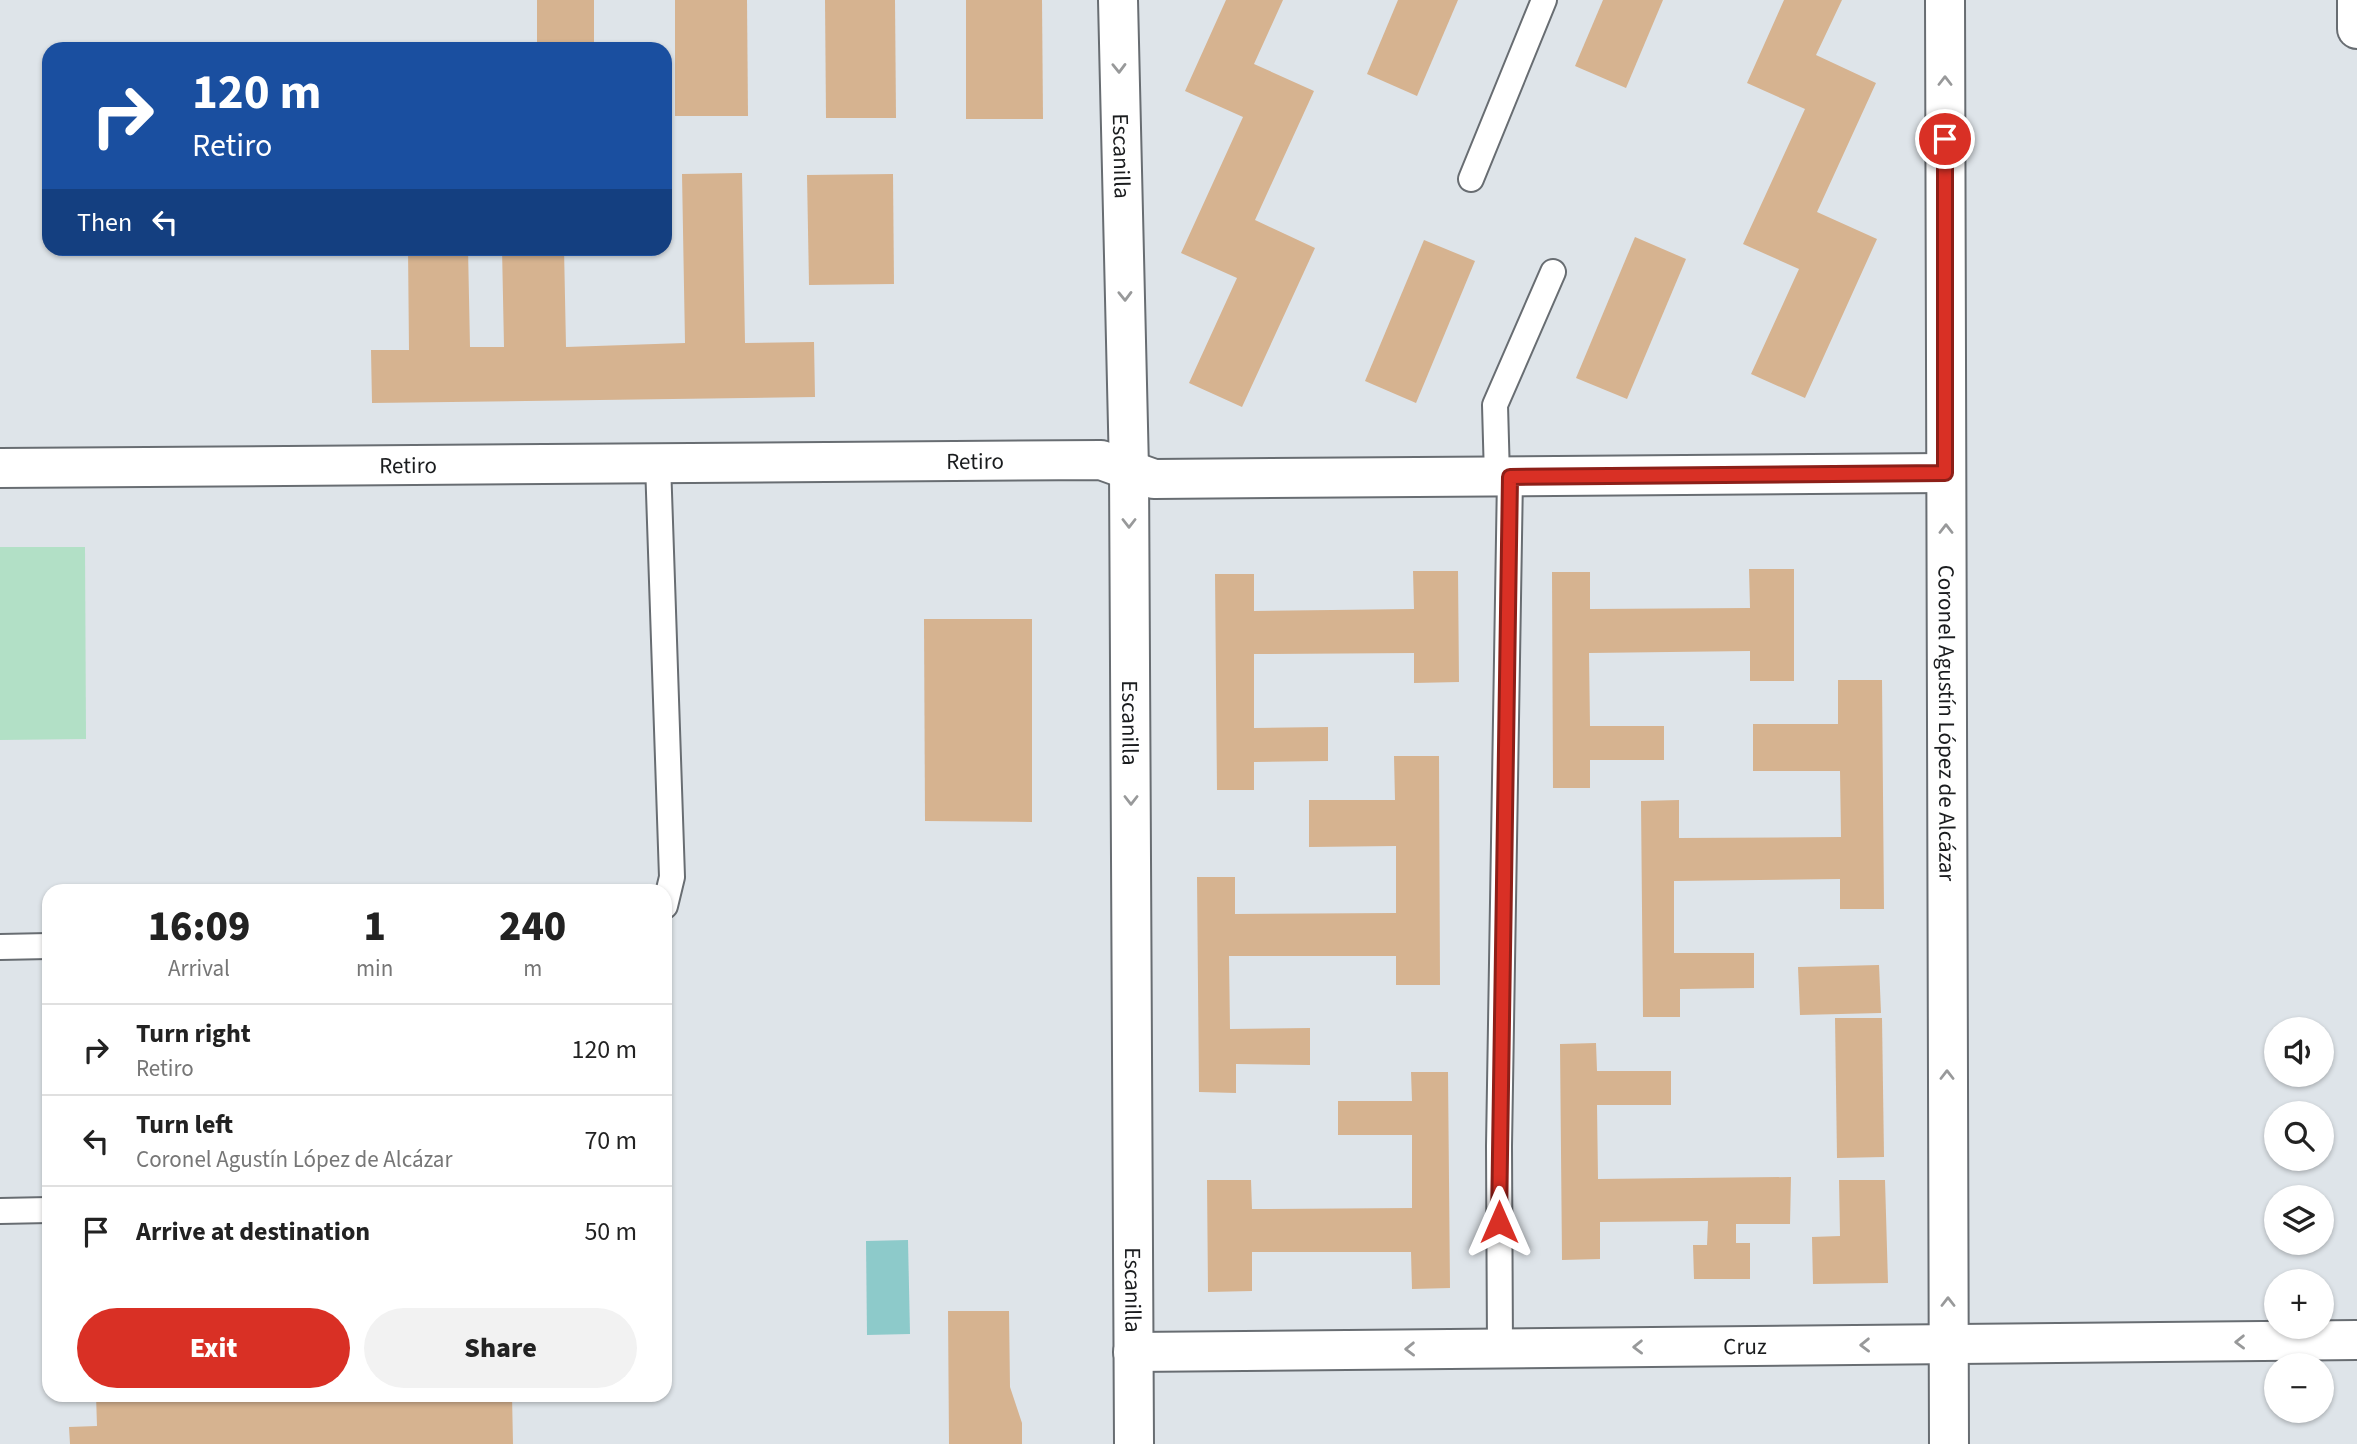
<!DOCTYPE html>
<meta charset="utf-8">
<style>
body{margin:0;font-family:"Source Sans 3",sans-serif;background:#f2f2f2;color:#222;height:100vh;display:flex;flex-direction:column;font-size:26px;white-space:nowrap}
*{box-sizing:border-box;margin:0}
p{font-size:23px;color:#767676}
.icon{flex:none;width:38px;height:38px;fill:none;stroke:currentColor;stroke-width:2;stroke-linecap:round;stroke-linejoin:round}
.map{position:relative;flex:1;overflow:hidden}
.sheet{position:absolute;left:42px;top:884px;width:630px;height:518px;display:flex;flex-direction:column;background:#fff;border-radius:21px;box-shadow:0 2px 5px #0004}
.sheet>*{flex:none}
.banner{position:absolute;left:42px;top:42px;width:630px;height:214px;border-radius:21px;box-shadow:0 2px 5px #0004;background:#1a4fa0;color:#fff;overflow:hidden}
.fabs{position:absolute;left:2264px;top:1017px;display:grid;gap:14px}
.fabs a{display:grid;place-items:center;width:70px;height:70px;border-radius:50%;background:#fff;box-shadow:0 2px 5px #0004;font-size:35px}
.pin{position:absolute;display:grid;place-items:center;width:60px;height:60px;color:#fff;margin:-30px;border:4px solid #fff;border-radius:50%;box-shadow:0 2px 7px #0007}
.me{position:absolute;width:77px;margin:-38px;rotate:0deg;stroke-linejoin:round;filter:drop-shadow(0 0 5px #0008)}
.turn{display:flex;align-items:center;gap:24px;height:147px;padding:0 35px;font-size:32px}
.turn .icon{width:91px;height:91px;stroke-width:2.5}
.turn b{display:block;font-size:49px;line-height:60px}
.then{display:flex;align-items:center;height:66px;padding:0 35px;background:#0003;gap:14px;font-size:26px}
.eta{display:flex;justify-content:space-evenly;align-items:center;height:119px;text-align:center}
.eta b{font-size:42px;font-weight:800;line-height:49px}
.cta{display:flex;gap:14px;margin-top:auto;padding:14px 35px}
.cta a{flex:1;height:80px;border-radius:42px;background:#d93025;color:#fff;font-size:28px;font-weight:800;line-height:80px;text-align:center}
.cta a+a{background:#f2f2f2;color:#222}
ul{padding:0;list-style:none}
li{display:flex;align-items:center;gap:21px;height:91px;padding:0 35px;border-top:2px solid #e0e0e0}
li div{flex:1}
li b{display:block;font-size:26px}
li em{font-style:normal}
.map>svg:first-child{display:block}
</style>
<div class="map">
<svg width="2357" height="1444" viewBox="0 0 2357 1444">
<rect width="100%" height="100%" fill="#dee4e9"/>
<polygon fill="#b2e0c6" points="0,547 85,547 86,739 0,740"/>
<polygon fill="#8dcaca" points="908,1240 910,1334 867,1335 866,1241"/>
<g fill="#d6b390">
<rect x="537" y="0" width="57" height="49"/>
<polygon points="675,0 747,0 748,116 675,116"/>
<polygon points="825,0 895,0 896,118 826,118"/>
<polygon points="966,0 1042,0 1043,119 966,119"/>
<polygon points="1226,0 1283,0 1254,64 1314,91 1255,220 1315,248 1242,407 1189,383 1237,278 1181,253 1243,117 1185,91"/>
<polygon points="1398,0 1458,0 1417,96 1367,74"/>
<polygon points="1603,0 1663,0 1626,88 1575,66"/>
<polygon points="1784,0 1842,0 1816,55 1876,83 1817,212 1877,239 1805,398 1751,374 1799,269 1743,244 1805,109 1747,83"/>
<polygon points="742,173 745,343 814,342 815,397 372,403 371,350 409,350 408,248 468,248 470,347 504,347 502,248 564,248 566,347 685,343 682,174"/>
<polygon points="893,174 894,284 809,285 807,175"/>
<polygon points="1635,237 1686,259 1627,399 1576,378"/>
<polygon points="1424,240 1475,261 1416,403 1365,381"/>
<polygon points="1749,569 1794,569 1794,681 1750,681 1750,651 1589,653 1590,726 1664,726 1664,760 1590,760 1590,788 1553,788 1552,572 1590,572 1590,609 1750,608"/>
<polygon points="1413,571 1458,571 1459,682 1414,683 1414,653 1254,654 1254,728 1328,727 1328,761 1254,762 1254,790 1217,790 1215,574 1254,574 1254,611 1414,609"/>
<polygon points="924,619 1032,619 1032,822 925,821"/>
<polygon points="1838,680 1882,680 1884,909 1840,909 1840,879 1674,881 1674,953 1754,953 1754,988 1680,989 1680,1017 1643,1017 1641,801 1679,800 1679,838 1841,837 1840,771 1753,771 1753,724 1838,724"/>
<polygon points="1394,756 1439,756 1440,985 1396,985 1396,956 1229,956 1230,1029 1310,1028 1310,1065 1236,1064 1236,1093 1199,1092 1197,877 1235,877 1235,914 1396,913 1396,846 1309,847 1309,800 1395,800"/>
<polygon points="1879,965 1881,1013 1800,1015 1798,967"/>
<polygon points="1835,1018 1882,1018 1884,1157 1837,1158"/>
<polygon points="1596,1043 1597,1071 1671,1071 1671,1105 1597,1105 1598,1179 1791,1177 1790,1224 1736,1224 1736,1243 1750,1243 1750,1279 1694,1279 1693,1245 1707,1245 1708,1221 1600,1222 1600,1259 1562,1260 1560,1044"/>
<polygon points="1411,1072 1448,1072 1450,1288 1412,1289 1411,1252 1252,1252 1252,1291 1208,1292 1207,1180 1251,1180 1252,1209 1412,1208 1412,1135 1338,1135 1338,1101 1412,1101"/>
<polygon points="1839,1180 1885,1180 1888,1283 1813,1284 1812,1237 1840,1236"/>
<polygon points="948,1311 1009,1311 1010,1387 1022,1423 1022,1444 949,1444"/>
<polygon points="96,1395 512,1395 513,1444 70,1444 69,1427 97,1426"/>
</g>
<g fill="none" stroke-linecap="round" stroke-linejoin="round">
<defs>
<g id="service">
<polyline points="1471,179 1544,0"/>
<polyline points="658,463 672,877 665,906"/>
<polyline points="1497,477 1495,405 1553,272"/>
<polyline points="0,947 49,946"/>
<polyline points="0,1211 49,1210"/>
<polyline points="1500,1349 1499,1146 1510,477"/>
</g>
<g id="minor">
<path id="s1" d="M1945 0 1949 1444"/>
<polyline points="2357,0 2357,29"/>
<path id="s2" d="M0 468 1101 460 1154 479 1945 473"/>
<path id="s3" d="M1133 1352 2357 1340"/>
</g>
<g id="tertiary">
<path id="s4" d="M1118 0 1129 469 1134 1444"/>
</g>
</defs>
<use href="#service" stroke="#686d72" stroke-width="28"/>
<use href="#minor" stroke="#686d72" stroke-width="42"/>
<use href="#tertiary" stroke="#686d72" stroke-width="42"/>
<use href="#service" stroke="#fff" stroke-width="24"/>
<use href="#minor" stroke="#fff" stroke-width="38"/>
<use href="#tertiary" stroke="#fff" stroke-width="38"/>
</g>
<defs><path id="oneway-chevron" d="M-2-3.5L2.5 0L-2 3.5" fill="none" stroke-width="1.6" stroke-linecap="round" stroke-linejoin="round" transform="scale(1.75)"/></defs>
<g stroke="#98999a">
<use href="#oneway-chevron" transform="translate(1119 68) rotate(89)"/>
<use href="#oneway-chevron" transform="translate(1945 81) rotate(-90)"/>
<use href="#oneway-chevron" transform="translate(1125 296) rotate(89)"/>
<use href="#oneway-chevron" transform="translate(1129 523) rotate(90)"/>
<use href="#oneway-chevron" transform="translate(1946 529) rotate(-90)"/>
<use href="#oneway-chevron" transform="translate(1131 800) rotate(90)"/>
<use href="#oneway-chevron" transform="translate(1947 1075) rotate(-90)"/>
<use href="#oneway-chevron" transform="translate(1948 1302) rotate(-90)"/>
<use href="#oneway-chevron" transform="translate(2240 1342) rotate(179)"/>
<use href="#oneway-chevron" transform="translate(1865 1345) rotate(179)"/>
<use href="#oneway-chevron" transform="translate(1638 1347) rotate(179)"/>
<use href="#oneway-chevron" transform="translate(1410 1349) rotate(179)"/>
</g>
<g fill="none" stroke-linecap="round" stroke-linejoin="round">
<defs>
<polyline id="route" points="1499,1222 1510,477 1945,473 1945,139"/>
</defs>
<use href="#route" stroke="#8d1f18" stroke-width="18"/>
<use href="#route" stroke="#d93025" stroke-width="12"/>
</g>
<g text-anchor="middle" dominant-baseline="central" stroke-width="5" stroke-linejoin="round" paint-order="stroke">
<g font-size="23" fill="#1a1c1e" stroke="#dee4e9">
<text stroke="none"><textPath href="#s4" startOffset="156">Escanilla</textPath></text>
<text stroke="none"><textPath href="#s2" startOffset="975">Retiro</textPath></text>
<text stroke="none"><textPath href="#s2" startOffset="408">Retiro</textPath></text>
<text stroke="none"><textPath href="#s4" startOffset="723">Escanilla</textPath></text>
<text stroke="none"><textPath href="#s1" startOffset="723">Coronel Agustín López de Alcázar</textPath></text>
<text stroke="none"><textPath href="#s4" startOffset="1290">Escanilla</textPath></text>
<text stroke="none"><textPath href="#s3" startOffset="612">Cruz</textPath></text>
</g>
</g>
</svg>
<div class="fabs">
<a><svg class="icon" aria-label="sound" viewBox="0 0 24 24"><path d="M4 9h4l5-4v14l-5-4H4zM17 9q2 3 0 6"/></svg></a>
<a><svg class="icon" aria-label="search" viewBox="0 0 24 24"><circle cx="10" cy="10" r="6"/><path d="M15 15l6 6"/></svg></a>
<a><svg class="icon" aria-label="layers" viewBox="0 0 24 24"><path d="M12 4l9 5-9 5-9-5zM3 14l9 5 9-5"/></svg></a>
<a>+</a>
<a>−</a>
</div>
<div class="pin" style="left:1945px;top:139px;background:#d93025"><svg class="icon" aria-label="arrive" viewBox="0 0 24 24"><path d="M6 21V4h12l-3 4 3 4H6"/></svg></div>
<svg class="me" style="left:1499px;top:1222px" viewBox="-20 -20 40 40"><path d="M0-17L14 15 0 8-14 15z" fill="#d93025" stroke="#fff" stroke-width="4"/></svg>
<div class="banner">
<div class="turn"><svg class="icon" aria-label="right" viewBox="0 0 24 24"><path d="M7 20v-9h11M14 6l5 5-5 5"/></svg><div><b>120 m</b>Retiro</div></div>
<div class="then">Then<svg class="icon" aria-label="left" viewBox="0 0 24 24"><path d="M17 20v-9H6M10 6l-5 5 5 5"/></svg></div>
</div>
<section class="sheet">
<div class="eta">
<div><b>16:09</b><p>Arrival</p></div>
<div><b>1</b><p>min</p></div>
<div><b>240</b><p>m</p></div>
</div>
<ul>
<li><svg class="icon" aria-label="right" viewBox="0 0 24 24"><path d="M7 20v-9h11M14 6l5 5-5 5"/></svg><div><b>Turn right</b><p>Retiro</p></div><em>120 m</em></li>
<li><svg class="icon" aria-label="left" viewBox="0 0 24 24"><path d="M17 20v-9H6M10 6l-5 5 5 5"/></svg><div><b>Turn left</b><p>Coronel Agustín López de Alcázar</p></div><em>70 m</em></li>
<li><svg class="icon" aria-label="arrive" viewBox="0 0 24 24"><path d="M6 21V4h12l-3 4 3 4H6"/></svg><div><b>Arrive at destination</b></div><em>50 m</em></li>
</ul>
<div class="cta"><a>Exit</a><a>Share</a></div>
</section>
</div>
